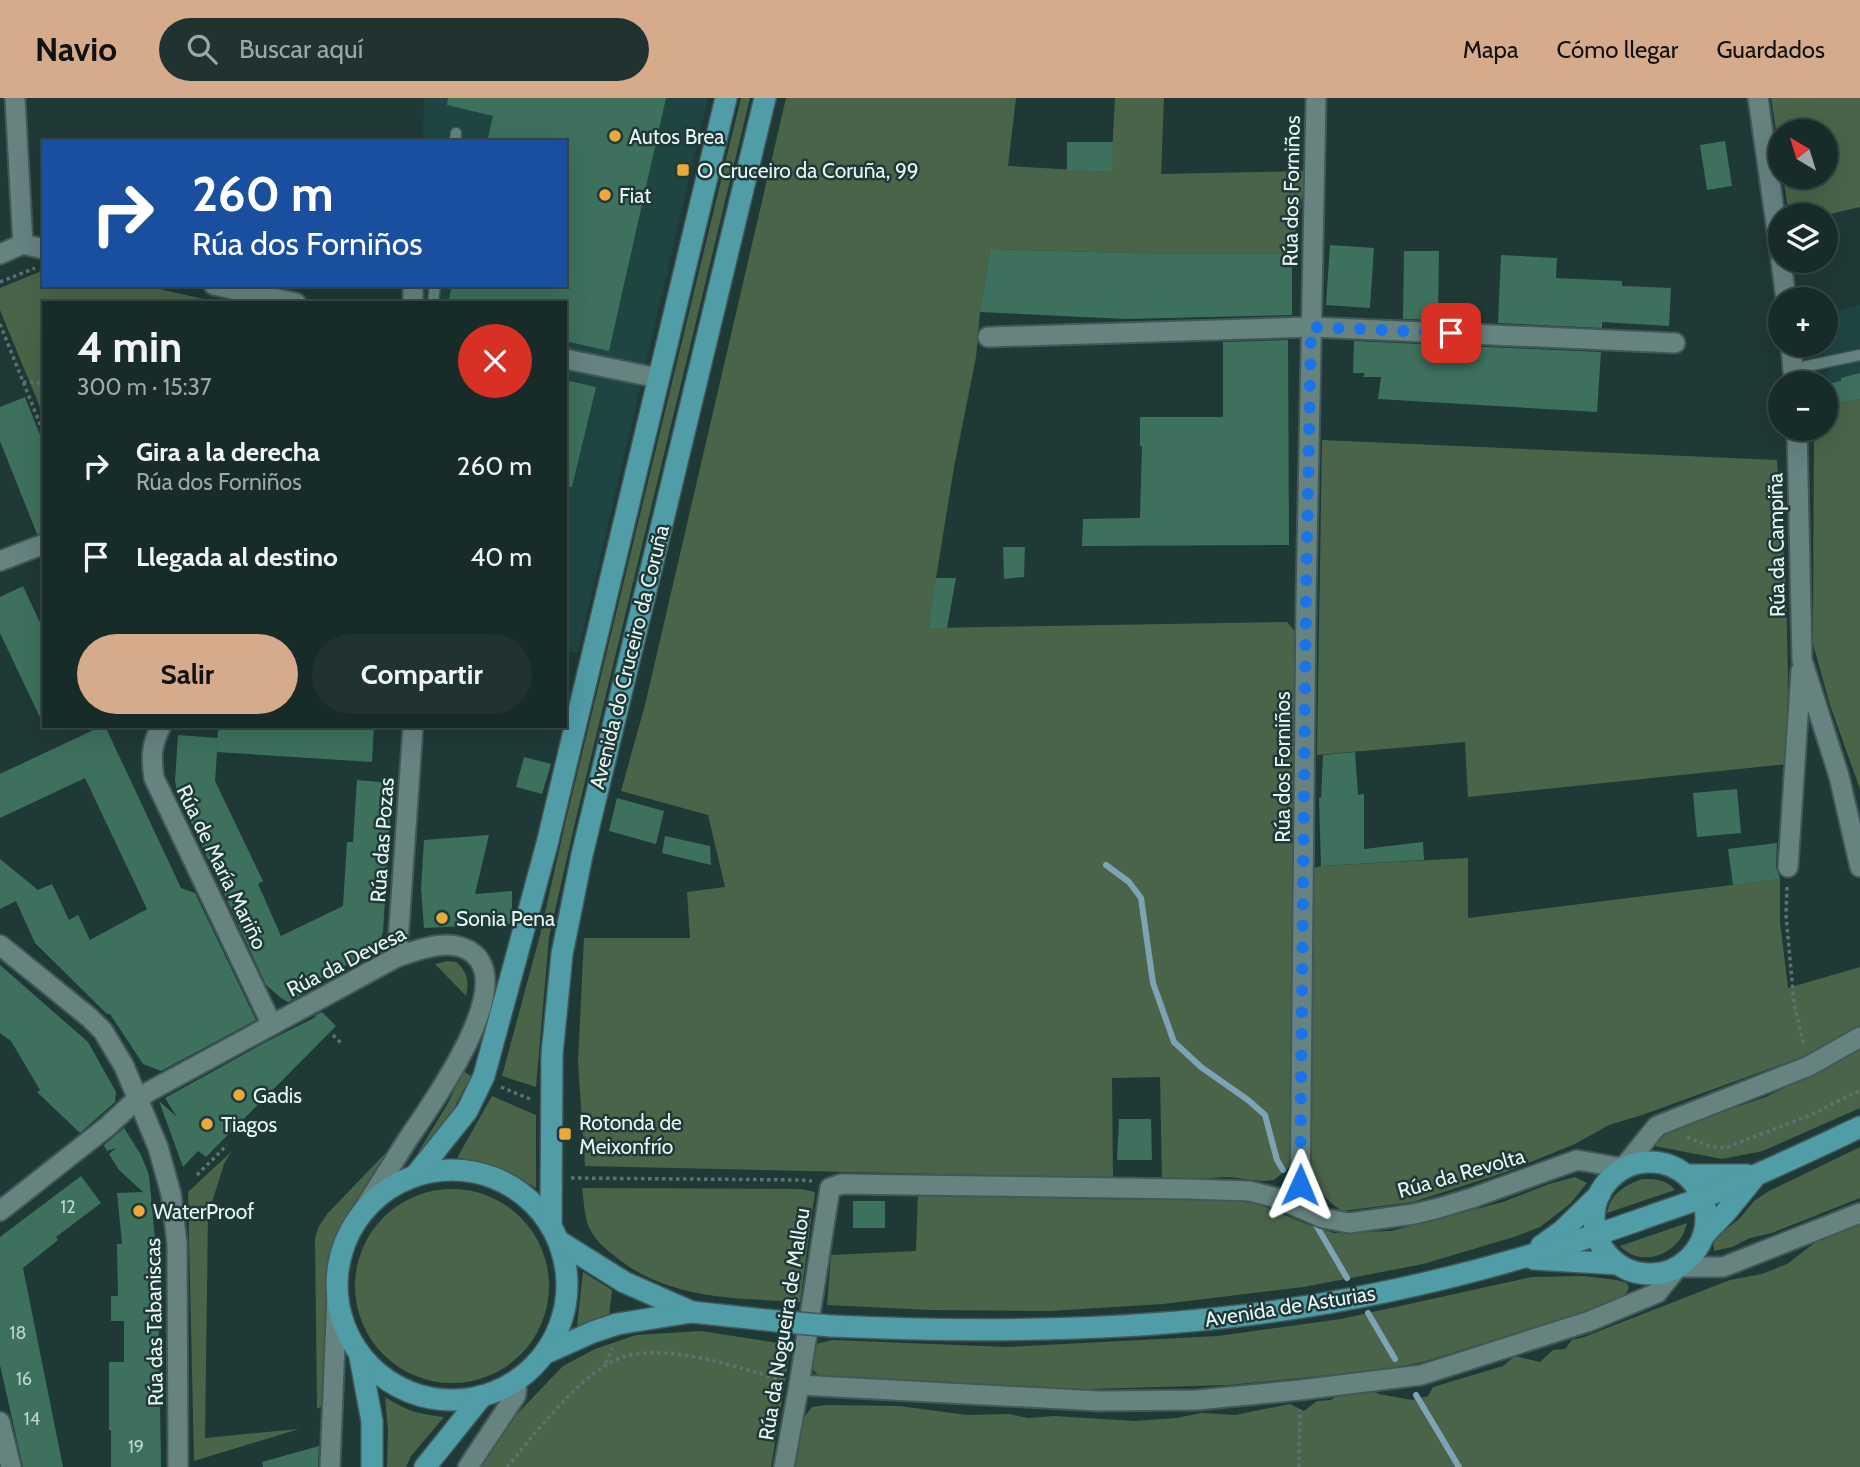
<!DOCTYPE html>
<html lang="es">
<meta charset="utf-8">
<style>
body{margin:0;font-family:Cabin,sans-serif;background:#203331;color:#f1f3f6;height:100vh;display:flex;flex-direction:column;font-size:26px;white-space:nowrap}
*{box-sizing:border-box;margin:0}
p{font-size:23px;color:#9ea7a8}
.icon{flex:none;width:38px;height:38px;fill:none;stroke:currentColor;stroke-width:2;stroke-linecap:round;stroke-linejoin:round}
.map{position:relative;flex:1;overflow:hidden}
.details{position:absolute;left:42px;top:203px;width:525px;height:427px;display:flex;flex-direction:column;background:#172b29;border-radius:0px;box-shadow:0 7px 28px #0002,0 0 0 2px #364746}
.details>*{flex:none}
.banner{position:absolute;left:42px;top:42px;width:525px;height:147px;border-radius:0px;box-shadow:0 7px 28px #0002,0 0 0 2px #364746;background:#1a4fa0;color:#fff;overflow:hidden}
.needle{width:46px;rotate:322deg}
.fabs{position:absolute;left:1768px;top:21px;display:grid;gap:14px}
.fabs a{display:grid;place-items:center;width:70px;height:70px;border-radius:50%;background:#172b29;box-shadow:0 7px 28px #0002,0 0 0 2px #364746;font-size:35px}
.pin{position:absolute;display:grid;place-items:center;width:60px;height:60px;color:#fff;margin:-30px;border-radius:14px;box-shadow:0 4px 10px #0006}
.me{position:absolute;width:77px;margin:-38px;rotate:1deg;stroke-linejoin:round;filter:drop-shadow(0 0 5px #0008)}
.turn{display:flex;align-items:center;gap:24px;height:147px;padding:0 35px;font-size:32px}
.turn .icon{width:91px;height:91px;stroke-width:2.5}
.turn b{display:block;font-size:49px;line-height:60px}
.round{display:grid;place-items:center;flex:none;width:74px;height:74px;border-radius:37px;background:#203331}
.summary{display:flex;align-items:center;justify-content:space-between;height:119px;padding:0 35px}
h1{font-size:42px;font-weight:800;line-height:52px}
.cta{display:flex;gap:14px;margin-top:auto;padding:14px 35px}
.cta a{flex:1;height:80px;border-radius:42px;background:#d6ab8b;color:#111;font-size:28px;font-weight:800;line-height:80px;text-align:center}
.cta a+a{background:#203331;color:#f1f3f6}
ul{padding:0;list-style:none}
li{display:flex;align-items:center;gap:21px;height:91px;padding:0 35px}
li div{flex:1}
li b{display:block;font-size:26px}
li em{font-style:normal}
header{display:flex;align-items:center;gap:42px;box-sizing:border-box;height:98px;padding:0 35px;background:#d6ab8b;color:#111}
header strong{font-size:33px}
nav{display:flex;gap:38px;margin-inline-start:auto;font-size:24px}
.search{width:490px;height:63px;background:#203331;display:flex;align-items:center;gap:18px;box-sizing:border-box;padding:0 24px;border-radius:38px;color:#9ea7a8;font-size:26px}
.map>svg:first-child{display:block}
</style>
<header>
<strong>Navio</strong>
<div class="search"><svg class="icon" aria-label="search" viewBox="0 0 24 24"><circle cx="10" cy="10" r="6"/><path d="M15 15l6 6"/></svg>Buscar aquí</div>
<nav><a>Mapa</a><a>Cómo llegar</a><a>Guardados</a></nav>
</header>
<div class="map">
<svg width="1860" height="1369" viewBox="0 0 1860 1369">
<rect width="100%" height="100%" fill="#1f3937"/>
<g fill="#1f4542">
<polygon points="424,0 708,0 578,554 565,554 565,205 418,205 418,187 565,187 565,44 423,44"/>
<polygon points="1860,207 1860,301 1837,306 1835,296 1825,298 1825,285 1819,284 1829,273 1825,258 1817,247 1825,247 1825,216"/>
</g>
<g fill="#4a6449">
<polygon points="741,0 750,0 574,729 549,839 536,989 502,978 540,837 565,726"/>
<polygon points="786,0 1016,0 1008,68 1111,74 1115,0 1164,0 1161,76 1307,73 1292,156 1127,155 990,151 980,214 976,259 954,369 928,530 1287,524 1296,535 1291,1068 1274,1082 1262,1083 1229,1079 1162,1082 1160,979 1112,980 1113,1080 585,1068 578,964 584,840 690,840 687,794 725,789 708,717 621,693 645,607"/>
<polygon points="1771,0 1860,0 1860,109 1825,117 1789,117 1783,79 1825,79 1825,33 1780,33 1780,58"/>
<polygon points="44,172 44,187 142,187 221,205 44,205 44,319 0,212 0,190"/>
<polygon points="1860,301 1860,691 1830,607 1813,546 1814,331 1825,331 1825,311 1837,306"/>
<polygon points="1322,342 1777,362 1786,491 1788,576 1787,666 1468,699 1465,644 1317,657"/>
<path d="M1468 760V820L1780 781V824L1788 890 1860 869V927L1816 954 1642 1017 1609 1027 1575 1046 1506 1074 1413 1104 1342 1113C1326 1102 1319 1094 1310 1077L1313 770 1321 768Z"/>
<path d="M448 863 456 864C468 874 469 884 466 898L435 866Z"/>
<polygon points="1860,952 1860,1010 1763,1053 1722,1061 1654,1048 1655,1040 1689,1025 1766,999"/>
<polygon points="463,973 471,978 449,1020 416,1058 448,1005"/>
<path d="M492 998 536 1017V1090C511 1075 487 1062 457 1060Z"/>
<polygon points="402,1038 344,1125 330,1165 329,1192 328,1304 317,1311 315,1140 319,1128 328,1115"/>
<polygon points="1860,1049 1860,1100 1772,1135 1750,1140 1732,1149 1714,1153 1713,1142 1740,1120 1754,1103 1769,1093"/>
<polygon points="231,1054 224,1066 208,1117 205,1340 299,1331 194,1363 188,1094"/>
<polygon points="1575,1079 1587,1085 1570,1106 1540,1129 1514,1139 1423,1166 1304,1189 1163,1206 1050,1213 930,1212 827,1207 831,1157 916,1153 918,1093 1073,1101 1230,1102 1258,1106 1309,1127 1334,1135 1391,1133 1503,1104 1549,1086"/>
<path d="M1642 1081C1655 1081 1666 1081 1675 1092L1607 1115C1610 1096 1625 1087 1642 1081Z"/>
<path d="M582 1090 801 1091 815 1094 800 1204C735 1200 669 1202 616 1159 604 1150 594 1141 588 1127 584 1116 584 1102 582 1090Z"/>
<circle cx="452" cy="1188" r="97"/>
<polygon points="1860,1122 1860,1369 794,1369 804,1319 812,1309 827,1307 899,1308 967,1317 1009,1316 1028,1320 1054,1318 1135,1323 1176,1320 1202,1315 1235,1317 1290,1306 1304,1313 1317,1303 1331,1302 1344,1293 1366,1290 1379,1296 1412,1302 1428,1298 1433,1289 1503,1268 1515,1258 1540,1264 1553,1252 1565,1251 1572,1242 1584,1239 1730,1182 1762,1176 1787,1166 1817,1143 1841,1134"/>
<path d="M1687 1125C1681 1155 1642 1172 1620 1148Z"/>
<polygon points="583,1174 612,1192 609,1219 577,1228"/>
<path d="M1584 1178 1617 1182 1627 1185 1629 1190 1625 1197 1618 1202 1584 1214 1423 1264 1379 1272 1229 1287 1054 1292 823 1279C808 1273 812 1265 813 1250L819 1245 833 1242 1007 1249 1218 1238 1341 1221 1532 1179Z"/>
<polygon points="701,1233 791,1247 771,1369 481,1369 516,1317 563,1268 595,1251 636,1237"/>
<path d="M385 1299C407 1313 418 1316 444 1319L411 1358 406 1369H387L388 1332Z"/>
</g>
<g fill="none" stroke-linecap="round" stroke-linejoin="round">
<g stroke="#7fa3b6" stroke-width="6">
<polyline points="1106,767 1129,784 1141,800 1153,885 1174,944 1201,969 1248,1002 1265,1017 1277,1062 1283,1072"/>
<polyline points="1316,1127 1347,1180"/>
<polyline points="1368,1215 1395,1261"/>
<polyline points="1416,1297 1459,1369"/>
</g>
</g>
<g fill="#3d715d">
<polygon points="448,0 666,0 609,253 565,243 565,205 448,205 452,187 565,187 565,44 487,44 493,18 447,7"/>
<polygon points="1725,43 1732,88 1707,92 1700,47"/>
<polygon points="1067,44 1113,44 1112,74 1067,72"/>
<polygon points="1330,147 1374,150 1370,210 1326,207"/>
<polygon points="990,151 1127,155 1292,156 1292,217 1125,221 980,214"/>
<polygon points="1404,153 1439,153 1438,222 1403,221"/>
<polygon points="1501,157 1557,160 1556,180 1622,183 1622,188 1671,190 1669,228 1602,224 1602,230 1498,225"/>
<polygon points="1288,242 1289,447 1082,448 1083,421 1140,420 1142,348 1140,348 1140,319 1223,319 1223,244"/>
<polygon points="1354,243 1601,254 1597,314 1378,301 1381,279 1363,279 1365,275 1353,275"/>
<polygon points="1860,275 1860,301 1837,306 1832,285 1841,283 1841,280"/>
<polygon points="565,282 596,289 572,389 565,388"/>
<polygon points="25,299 44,347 44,434 37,436 0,343 0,309"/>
<polygon points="1003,449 1025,449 1024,479 1004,481"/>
<polygon points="936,480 956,480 947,530 928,530"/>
<polygon points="23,488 44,533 44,628 0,535 0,499"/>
<polygon points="102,628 105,628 181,790 195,795 256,922 161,973 143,966 110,916 107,916 35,845 16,803 0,811 0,761 38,792 52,786 69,822 78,817 90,842 147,811 85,680 0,720 0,676"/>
<polygon points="218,628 374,628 372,664 217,654"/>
<polygon points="178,637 218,640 215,683 263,783 258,786 281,838 343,808 347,744 353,744 357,682 392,685 383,834 378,850 300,892 304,896 288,904 281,900 266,887 177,694 175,683"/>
<polygon points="1355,654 1358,697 1364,696 1364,751 1423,744 1424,762 1321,768 1319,700 1321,700 1323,657"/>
<polygon points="524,659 551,666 542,696 516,689"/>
<polygon points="1737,691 1741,735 1697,739 1693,695"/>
<polygon points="617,700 664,713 656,746 609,733"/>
<polygon points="489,737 475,796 512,793 512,826 424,830 421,790 424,742"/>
<polygon points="665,738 710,748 711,767 662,755"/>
<polygon points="1777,745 1776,769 1780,781 1733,787 1728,751"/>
<polygon points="0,867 88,944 116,994 115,1004 80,1035 37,994 40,992 11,943 0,935"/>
<polygon points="322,914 336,928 206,1059 198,1053 183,1069 159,1003 177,1019 165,1000 266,944 316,919 314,918"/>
<polygon points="1119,1021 1151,1021 1152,1062 1117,1062"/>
<polygon points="124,1030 141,1057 149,1077 158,1173 161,1369 111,1369 111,1332 109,1332 109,1264 124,1264 124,1223 111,1223 111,1198 118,1198 117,1146 122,1146 117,1095 143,1094 119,1072 109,1056 116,1050 107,1053 104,1047"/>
<polygon points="81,1078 101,1105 56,1139 58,1142 23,1170 63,1369 23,1369 0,1267 0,1139"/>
<rect x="853" y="1103" width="32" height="27"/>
<polygon points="319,1348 318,1369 263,1369 262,1364"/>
</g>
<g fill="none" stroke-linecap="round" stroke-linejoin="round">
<defs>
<g id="service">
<polyline points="455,44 456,35"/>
<polyline points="433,205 435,187"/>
<polyline points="1793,271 1860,257"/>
</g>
<g id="minor">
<polyline points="15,0 23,146"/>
<polyline points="1758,0 1780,154"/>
<polyline points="0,156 23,146 44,151"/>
<polyline points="1781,163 1786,201"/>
<polyline points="214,187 296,205"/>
<polyline points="413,205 413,187"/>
<polyline points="988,239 1311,229 1675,245"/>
<polyline points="1791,247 1794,285"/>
<polyline points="565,261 658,280"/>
<polyline points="1797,331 1802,562 1839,678 1860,769"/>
<polyline points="0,463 44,446"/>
<path d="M161 628C151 648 151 659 154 680L272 927"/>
<polyline points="1788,769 1801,573"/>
<polyline points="0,847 90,920 103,933 124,968 158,1049 171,1096 177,1145 178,1369"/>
<polyline points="397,859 413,628"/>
<polyline points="1300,1110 1306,501 1316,0"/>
<path d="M0 1113 108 1028 137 1001 150 993 397 859C420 851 453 838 474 856 515 892 431 1007 408 1041 392 1066 376 1092 360 1117"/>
<polyline points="799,1287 1099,1303 1197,1302 1300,1292 1421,1277 1590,1223 1657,1195 1678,1169 1723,1169 1860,1115"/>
<polyline points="0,1324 11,1369"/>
<polyline points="330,1369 337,1196"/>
<polyline points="468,1369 516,1297 517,1282"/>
<polyline points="784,1369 799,1287 830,1090 842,1086 1186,1091 1249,1093 1277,1100 1323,1120 1349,1125 1414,1116 1439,1110 1472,1100 1577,1062 1623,1070 1657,1028 1809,968 1860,939"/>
</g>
<g id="primary">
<circle cx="1650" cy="1120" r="56"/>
<circle cx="452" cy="1187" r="115"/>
<polyline points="1687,1077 1747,1077"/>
<polyline points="415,1078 467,1013 484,978 547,746 726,0"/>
<polyline points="551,1126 552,956 562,856 582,757 765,0"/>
<polyline points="1704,1137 1726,1114 1753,1081"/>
<polyline points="560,1144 624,1184 692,1214"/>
<polyline points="1541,1148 1562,1133 1600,1096"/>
<polyline points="1534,1161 1618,1166"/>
<path d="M831 1228C961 1234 1090 1234 1220 1220 1362 1205 1504 1170 1639 1122 1661 1114 1683 1107 1704 1099 1757 1078 1809 1053 1860 1029"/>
<polyline points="546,1255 593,1234 617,1226 692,1214 776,1223"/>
<polyline points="360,1259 372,1323 372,1369"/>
<polyline points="425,1369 482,1298"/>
</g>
</defs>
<use href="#service" stroke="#405857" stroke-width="13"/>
<use href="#minor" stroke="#405857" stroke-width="23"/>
<use href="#primary" stroke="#405857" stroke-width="24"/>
<g stroke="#5c7270" stroke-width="3.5" stroke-dasharray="3.5 3.5" stroke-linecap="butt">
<polyline points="0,184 35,170"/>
<polyline points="0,226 44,336"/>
<polyline points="23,284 44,285"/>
<polyline points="1787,789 1786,817 1794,905 1804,947"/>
<polyline points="333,937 341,945"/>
<polyline points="501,989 530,1001"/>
<polyline points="1687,1039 1709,1048 1725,1050 1811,1017 1860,992"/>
<polyline points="197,1077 227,1047"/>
<polyline points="571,1080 801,1082 812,1083"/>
<polyline points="606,1265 612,1250"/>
<path d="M507 1369C533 1338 585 1270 623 1259 671 1245 735 1269 782 1282"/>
<polyline points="1299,1369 1300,1312"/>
</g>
<use href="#service" stroke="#668380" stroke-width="10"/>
<use href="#minor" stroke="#668380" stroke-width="19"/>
<use href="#primary" stroke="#509ca7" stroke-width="21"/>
<defs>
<polyline id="primary-bridge" points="776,1223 831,1228"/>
</defs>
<use href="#primary-bridge" stroke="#405857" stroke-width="24" stroke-linecap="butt"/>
<use href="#primary-bridge" stroke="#509ca7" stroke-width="21"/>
</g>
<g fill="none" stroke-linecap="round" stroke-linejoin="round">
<polyline stroke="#1a73e8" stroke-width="12" stroke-dasharray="0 21.6" points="1300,1087 1306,501 1311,229 1451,235"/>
</g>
<g fill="#eca93b" stroke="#1f3937" stroke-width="2.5">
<circle cx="615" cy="38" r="7"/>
<rect x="676" y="65" width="14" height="14" rx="3.5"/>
<circle cx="605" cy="97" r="7"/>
<circle cx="442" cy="820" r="7"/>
<circle cx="239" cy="997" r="7"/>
<circle cx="207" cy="1026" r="7"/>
<rect x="558" y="1029" width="14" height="14" rx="3.5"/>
<circle cx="139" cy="1113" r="7"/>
</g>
<g text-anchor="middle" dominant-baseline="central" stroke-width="5" stroke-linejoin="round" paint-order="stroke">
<g font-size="18" fill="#bcd5cf">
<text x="68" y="1109">12</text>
<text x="18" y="1235">18</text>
<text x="24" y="1281">16</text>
<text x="32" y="1321">14</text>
<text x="136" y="1349">19</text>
</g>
<g font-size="21" fill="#e7f6f5" stroke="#1f3937" text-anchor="start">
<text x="629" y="38">Autos Brea</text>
<text x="697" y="72">O Cruceiro da Coruña, 99</text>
<text x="619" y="97">Fiat</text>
<text x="456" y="820">Sonia Pena</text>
<text x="253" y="997">Gadis</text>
<text x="579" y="1024">Rotonda de<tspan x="579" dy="24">Meixonfrío</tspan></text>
<text x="221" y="1026">Tiagos</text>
<text x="153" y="1113">WaterProof</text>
</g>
<g font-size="21" fill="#e7f6f5" stroke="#1f3937">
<text transform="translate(1291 93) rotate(-89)">Rúa dos Forniños</text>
<text transform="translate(1776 447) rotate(-91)">Rúa da Campiña</text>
<text transform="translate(629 559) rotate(-76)">Avenida do Cruceiro da Coruña</text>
<text transform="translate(1282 669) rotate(-90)">Rúa dos Forniños</text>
<text transform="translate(382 742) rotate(-86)">Rúa das Pozas</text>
<text transform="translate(222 769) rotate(64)">Rúa de María Mariño</text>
<text transform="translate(346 863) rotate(-27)">Rúa da Devesa</text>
<text transform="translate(1461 1075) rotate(-16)">Rúa da Revolta</text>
<text transform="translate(1290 1208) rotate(-9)">Avenida de Asturias</text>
<text transform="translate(154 1224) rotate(-91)">Rúa das Tabaniscas</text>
<text transform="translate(784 1226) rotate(-81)">Rúa da Nogueira de Mallou</text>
</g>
</g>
</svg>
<div class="fabs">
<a><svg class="needle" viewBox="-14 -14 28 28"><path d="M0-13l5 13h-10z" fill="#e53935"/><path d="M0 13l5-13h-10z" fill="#9ea7a8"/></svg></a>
<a><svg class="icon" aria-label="layers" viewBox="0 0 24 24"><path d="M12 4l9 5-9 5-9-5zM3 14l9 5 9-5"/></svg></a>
<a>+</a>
<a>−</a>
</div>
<div class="pin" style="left:1451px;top:235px;background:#d93025"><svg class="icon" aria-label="arrive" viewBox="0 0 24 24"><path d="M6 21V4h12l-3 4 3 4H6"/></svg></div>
<svg class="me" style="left:1300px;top:1087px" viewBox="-20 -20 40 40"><path d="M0-17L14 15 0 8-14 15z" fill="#1a73e8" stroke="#fff" stroke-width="4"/></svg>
<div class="banner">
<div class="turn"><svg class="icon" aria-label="right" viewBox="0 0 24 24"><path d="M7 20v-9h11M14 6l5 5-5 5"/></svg><div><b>260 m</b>Rúa dos Forniños</div></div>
</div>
<section class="details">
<div class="summary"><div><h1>4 min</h1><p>300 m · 15:37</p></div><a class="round" style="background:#d93025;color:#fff"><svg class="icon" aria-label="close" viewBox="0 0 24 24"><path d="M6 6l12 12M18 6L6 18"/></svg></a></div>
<ul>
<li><svg class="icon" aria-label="right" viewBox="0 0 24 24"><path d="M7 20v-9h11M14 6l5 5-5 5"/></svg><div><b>Gira a la derecha</b><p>Rúa dos Forniños</p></div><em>260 m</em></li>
<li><svg class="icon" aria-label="arrive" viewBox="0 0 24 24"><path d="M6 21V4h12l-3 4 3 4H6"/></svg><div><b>Llegada al destino</b></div><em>40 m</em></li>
</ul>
<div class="cta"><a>Salir</a><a>Compartir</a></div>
</section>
</div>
